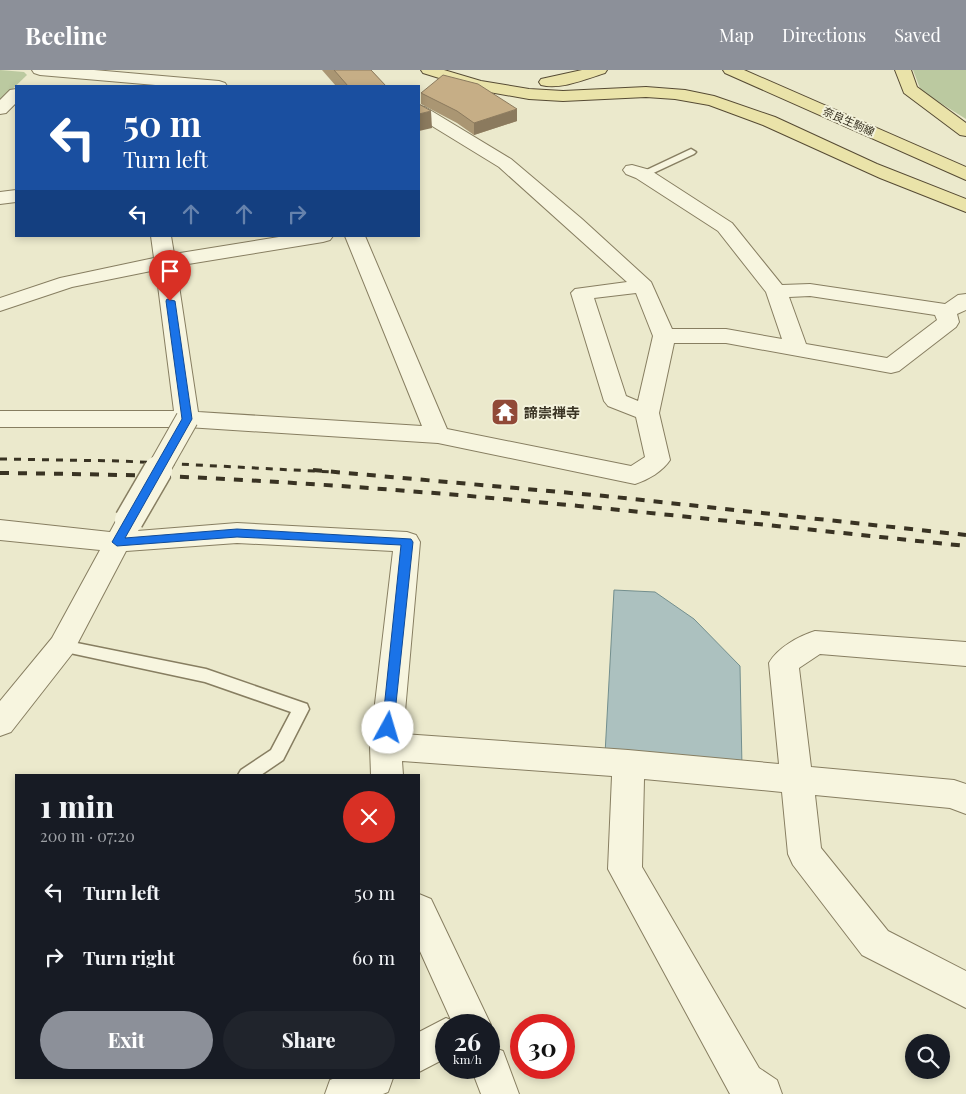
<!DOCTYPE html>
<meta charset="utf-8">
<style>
body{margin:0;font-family:"Playfair Display","Noto Sans JP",serif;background:#20242c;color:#f1f3f6;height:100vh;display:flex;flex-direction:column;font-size:19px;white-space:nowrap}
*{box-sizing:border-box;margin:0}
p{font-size:16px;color:#9ea1a6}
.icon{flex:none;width:28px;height:28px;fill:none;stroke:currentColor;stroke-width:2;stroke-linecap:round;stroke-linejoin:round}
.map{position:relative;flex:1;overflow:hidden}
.side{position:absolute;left:15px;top:704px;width:405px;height:305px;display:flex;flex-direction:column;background:#171b24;border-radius:0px;box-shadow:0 2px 8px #0003}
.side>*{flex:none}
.top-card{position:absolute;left:15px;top:15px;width:405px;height:152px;border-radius:0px;box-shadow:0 2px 8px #0003;background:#1a4fa0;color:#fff;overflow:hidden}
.tools{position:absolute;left:905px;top:964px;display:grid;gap:10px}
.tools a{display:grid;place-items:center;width:45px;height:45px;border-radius:50%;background:#171b24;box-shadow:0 2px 8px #0003;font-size:25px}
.speed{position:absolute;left:435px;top:944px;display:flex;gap:10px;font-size:25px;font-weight:700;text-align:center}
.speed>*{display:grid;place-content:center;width:65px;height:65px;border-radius:50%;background:#171b24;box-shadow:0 2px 8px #0003;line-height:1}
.speed small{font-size:12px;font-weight:400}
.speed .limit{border:8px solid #d22;background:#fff;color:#111}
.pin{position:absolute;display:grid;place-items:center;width:42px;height:42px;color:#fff;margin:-51px -21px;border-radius:50% 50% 50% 0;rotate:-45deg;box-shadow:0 0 5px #0007}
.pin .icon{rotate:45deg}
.me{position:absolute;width:55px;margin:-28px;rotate:6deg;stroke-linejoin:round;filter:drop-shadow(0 0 4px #0008)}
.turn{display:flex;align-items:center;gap:18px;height:105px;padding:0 25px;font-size:22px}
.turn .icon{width:65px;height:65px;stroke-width:2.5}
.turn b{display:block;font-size:35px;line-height:42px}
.lanes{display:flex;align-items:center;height:48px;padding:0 25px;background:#0003;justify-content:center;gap:25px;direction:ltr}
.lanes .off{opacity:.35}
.round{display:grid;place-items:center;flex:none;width:52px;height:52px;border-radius:26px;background:#20242c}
.summary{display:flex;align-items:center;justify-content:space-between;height:85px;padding:0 25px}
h1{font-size:30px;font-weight:800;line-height:38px}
.primary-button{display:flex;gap:10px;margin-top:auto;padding:10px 25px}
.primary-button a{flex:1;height:58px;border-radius:30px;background:#8c9099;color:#fff;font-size:20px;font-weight:800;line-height:58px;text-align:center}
.primary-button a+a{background:#20242c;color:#f1f3f6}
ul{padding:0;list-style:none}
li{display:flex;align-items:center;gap:15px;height:65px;padding:0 25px}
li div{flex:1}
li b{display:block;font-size:19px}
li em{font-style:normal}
header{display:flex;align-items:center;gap:30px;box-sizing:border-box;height:70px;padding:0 25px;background:#8c9099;color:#fff}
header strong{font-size:24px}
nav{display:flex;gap:28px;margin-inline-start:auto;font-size:18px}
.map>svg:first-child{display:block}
</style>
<header>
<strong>Beeline</strong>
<nav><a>Map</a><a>Directions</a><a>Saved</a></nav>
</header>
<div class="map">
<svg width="966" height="1024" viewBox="0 0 966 1024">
<rect width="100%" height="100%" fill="#ebe9cc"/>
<g fill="#bbc9a0">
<polygon points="0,0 24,2 27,5 0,31"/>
<polygon points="913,0 966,0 966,49 921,21"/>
</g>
<polygon fill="#acc1bf" stroke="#738f8e" points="614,520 655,522 694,549 740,596 742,697 605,684"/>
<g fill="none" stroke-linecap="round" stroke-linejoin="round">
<defs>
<g id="service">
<polygon points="691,79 696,82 694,84 647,106 643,107 638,104"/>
<polygon points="62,570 206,599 307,634 309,639 283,690 261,705 238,705 241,700 271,680 291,642 205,612 56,580 54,576 56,572"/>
</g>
<g id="minor">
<polygon points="32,0 94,0 219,11 225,13 227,16 167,16 40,5 34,3"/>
<polygon points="16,19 16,33 6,43 0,44 0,30 10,20"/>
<path d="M419 36 425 37 511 89 582 149 651 212 672 259H726L782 269 766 222 718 161 636 108 626 104 623 100 626 96 632 95 650 100 732 153 782 215 810 214 945 234 958 225 966 224V240L957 244 959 252 956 257 899 301 891 303 726 273H674L659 343 670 390C663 401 648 410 635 414L438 373 187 357H0V341H174L156 200 72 217 0 241V228L60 208 154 188 151 166H171L174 184 285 166H333L330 170 323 172 176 196 198 342 422 356 345 166H365L447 359 631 396 645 387 636 347 608 336 604 331 571 223 575 219 627 212 499 97 419 48ZM636 223 653 266 638 331 626 326 594 228ZM810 226 935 245 937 250 887 288 806 274 789 227Z"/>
<polygon points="16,120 16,132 0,134 0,122"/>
<path d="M125 449 134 451 138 458 137 461 237 453 407 462 416 465 420 472 403 664 628 680 779 694 769 593C777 578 799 566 815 561L966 572V596L820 584 799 598 811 697 954 710 966 714V744L950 738 815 725 821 778 888 861 966 901V938L862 885 793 795 788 784 782 722 644 709 642 797 759 998 777 1010 782 1024H730L608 799 612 706 402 691 403 705H371L370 676 393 481 237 473 126 481 72 584 11 662 0 666V631L52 568 100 480 0 470V450L110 462 116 451Z"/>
<polygon points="419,824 431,829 491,955 489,960 489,955 446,955 446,988 419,1002 419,962 446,948 451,950 419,879"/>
<polygon points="489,976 503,981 519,1024 481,1024 471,998 489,998"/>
<polygon points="335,1008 393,1008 388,1022 383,1024 325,1024 330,1010"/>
</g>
<g id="primary">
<polygon points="421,0 444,0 481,11 529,19 563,21 646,17 685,20 714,26 775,47 877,94 966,129 966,142 880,108 763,55 709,35 675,29 646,27 563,31 529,29 478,20 423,3"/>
<path d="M582 0H607L605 3C586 9 561 20 541 15L539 12 541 9Z"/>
<polygon points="723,0 744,0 966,97 966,110 725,3"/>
<polygon points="895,0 911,0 917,17 966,53 966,66 960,65 904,23"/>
</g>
</defs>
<use href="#service" stroke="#877e61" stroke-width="3"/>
<use href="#minor" stroke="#877e61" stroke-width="2"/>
<use href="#primary" stroke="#564b34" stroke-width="2"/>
<use href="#service" fill="#f7f5df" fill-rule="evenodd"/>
<use href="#minor" fill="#f7f5df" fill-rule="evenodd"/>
<use href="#primary" fill="#eae3a9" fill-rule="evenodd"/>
<polyline stroke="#393323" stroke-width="3" stroke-dasharray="7 7" stroke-linecap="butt" points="0,389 121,391 332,402"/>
<g stroke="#393323" stroke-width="4" stroke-dasharray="9 9" stroke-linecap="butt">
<polyline points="313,400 605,426 966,465"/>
<path d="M0 403C81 404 162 405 243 410 485 423 725 451 966 476"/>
</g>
<defs>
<polyline id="minor-bridge-far1" points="157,402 187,349"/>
<polyline id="minor-bridge" points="129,450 158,400"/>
</defs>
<use href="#minor-bridge-far1" stroke="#877e61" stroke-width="24" stroke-linecap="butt"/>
<use href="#minor-bridge" stroke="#877e61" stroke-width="31" stroke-linecap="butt"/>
<use href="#minor-bridge-far1" stroke="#f7f5df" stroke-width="22"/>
<use href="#minor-bridge" stroke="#f7f5df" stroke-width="28"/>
</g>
<g fill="#aa9673">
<polygon points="322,0 371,0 386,16 336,16"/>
<polygon points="421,23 517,51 474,65 457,53 421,34"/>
</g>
<g fill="#8b7a5e">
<polygon points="517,39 517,51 474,65 474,53"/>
<polygon points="431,41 432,58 419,61 419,44"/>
</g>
<g fill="#c6ae86" stroke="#8b7a5e">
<polygon points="334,0 371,0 386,16 348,16"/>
<polygon points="443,5 478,14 517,39 474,53 457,41 421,23"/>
<polygon points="419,34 431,41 419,44"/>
</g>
<polygon fill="#1a73e8" stroke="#114b97" points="167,229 175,231 192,349 125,468 237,459 411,469 413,472 393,662 388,663 384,662 382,658 401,475 237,467 117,476 112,472 182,349 166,231"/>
<defs>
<symbol id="temple-square" viewBox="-11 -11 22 22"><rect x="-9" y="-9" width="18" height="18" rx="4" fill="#914937" stroke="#f3f2db"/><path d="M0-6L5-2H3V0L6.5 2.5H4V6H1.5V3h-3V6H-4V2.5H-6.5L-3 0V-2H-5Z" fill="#fff"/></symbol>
</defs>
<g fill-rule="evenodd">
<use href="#temple-square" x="489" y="326" width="32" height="32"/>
</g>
<g text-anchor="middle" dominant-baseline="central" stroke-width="4" stroke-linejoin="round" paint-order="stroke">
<g font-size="11" fill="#393323" stroke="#f3f2db">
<text transform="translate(849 51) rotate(24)">奈良生駒線</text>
</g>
<g font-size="14" font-weight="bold" fill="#393323" stroke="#f3f2db" text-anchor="start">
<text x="524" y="342">諦崇禅寺</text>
</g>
</g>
</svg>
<div class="tools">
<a><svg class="icon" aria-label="search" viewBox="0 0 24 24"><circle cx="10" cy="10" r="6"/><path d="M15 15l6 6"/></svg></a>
</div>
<div class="speed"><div>26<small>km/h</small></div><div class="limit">30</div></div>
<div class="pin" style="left:170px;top:231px;background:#d93025"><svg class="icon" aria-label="arrive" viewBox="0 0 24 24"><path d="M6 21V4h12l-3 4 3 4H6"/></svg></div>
<svg class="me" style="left:388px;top:658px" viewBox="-20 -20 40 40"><circle r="19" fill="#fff"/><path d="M0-13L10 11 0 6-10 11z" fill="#1a73e8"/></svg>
<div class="top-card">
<div class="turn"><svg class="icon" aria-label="left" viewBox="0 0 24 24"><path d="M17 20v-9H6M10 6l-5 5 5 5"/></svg><div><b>50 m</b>Turn left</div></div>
<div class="lanes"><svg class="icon" aria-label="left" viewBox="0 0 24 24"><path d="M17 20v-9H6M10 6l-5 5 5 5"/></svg><svg class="icon off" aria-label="ahead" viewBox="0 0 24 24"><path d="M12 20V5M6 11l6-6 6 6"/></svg><svg class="icon off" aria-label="ahead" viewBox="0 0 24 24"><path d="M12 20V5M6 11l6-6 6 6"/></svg><svg class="icon off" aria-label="right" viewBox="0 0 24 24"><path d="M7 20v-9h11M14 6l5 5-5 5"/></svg></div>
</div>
<section class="side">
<div class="summary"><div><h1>1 min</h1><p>200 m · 07:20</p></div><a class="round" style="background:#d93025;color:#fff"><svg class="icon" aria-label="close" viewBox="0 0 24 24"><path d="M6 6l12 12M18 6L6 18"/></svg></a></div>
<ul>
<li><svg class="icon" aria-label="left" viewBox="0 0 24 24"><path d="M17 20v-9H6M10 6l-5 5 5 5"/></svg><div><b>Turn left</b></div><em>50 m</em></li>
<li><svg class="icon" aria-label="right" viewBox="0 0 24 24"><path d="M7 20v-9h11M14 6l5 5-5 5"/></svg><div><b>Turn right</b></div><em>60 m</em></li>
</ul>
<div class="primary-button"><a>Exit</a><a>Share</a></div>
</section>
</div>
